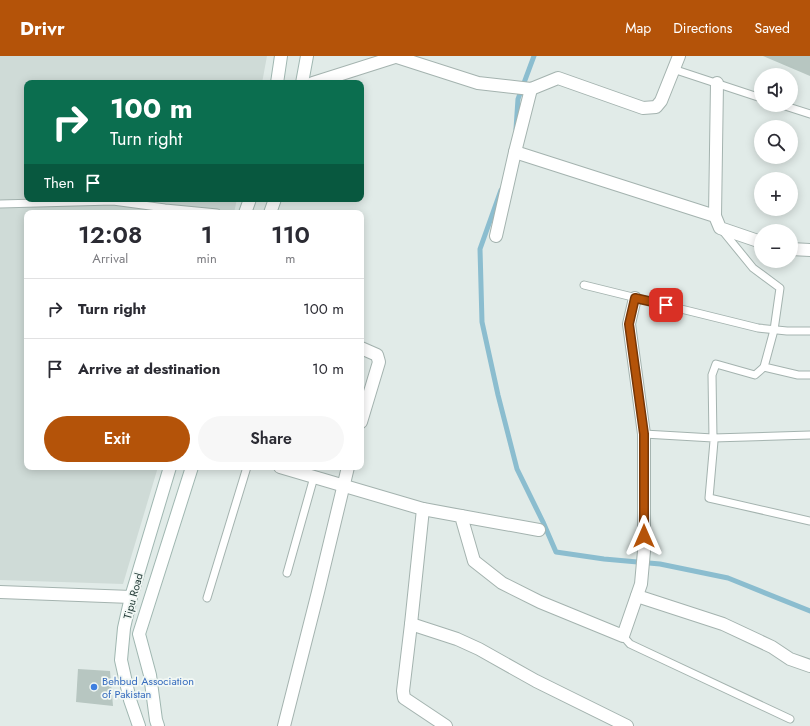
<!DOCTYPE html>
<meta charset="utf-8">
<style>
body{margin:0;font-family:Jost,sans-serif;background:#f7f7f7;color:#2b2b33;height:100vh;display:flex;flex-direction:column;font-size:15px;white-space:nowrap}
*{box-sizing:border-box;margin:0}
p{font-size:13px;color:#7c7c81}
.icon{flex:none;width:22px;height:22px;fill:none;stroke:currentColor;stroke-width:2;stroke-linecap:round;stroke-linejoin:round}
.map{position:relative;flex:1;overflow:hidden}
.details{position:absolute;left:24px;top:154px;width:340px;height:260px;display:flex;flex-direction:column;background:#fff;border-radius:8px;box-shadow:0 2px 10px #0003}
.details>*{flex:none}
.guide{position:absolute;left:24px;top:24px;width:340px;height:122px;border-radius:8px;box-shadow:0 2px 10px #0003;background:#0b6e4f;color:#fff;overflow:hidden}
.controls{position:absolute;left:754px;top:12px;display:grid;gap:8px}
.controls a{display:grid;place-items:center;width:44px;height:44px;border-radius:50%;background:#fff;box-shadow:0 2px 10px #0003;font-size:20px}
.pin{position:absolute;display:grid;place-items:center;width:34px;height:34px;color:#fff;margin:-17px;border-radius:8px;box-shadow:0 2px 6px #0006}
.me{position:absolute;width:44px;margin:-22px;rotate:0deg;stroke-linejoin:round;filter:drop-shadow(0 0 3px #0008)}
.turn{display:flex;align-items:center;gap:14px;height:84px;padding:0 20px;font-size:18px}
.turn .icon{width:52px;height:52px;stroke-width:2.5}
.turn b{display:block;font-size:28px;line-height:34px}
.then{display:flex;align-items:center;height:38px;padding:0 20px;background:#0003;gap:8px;font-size:15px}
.eta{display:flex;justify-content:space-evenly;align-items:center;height:68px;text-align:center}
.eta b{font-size:24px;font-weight:600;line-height:28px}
.cta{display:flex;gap:8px;margin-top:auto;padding:8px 20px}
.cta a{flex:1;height:46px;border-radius:24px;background:#b45309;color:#fff;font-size:16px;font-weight:600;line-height:46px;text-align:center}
.cta a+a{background:#f7f7f7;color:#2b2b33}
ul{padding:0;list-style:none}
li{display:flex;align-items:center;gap:12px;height:60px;padding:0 20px;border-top:1px solid #e1e1e2}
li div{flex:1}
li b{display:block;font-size:15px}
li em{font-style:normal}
header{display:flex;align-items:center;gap:24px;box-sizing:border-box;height:56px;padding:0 20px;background:#b45309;color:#fff}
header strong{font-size:19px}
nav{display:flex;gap:22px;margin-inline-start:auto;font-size:14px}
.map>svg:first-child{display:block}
</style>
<header>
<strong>Drivr</strong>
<nav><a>Map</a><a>Directions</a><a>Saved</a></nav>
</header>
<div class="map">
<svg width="810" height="670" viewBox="0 0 810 670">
<rect width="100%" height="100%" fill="#e1ebe8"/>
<polygon fill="#cfdbd7" points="0,0 267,0 262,27 27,27 27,143 237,143 234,157 27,157 27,411 158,411 123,528 0,524"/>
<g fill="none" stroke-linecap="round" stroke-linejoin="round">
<g stroke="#8bbdcf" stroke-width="5">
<polyline points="516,73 518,43 534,0"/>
<polyline points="501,134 480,193 482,266 498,339 517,413 543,466 556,496 604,503 660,508 728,522 810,555"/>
</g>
</g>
<g fill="#b7c6c1">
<polygon points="763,0 810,0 810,20"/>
<polygon points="78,613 110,615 113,650 76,646"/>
</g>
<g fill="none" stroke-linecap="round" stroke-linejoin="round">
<defs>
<g id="lane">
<polyline points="673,13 761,42"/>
<polyline points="782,49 810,58"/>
<polyline points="0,148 113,145 165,152 217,157"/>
<polyline points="722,174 753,212 780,232 774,274 764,311 798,319 810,319"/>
<polyline points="584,229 758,272 787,275 810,275"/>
<polyline points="764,311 755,319 716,308 712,319 713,382 810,379"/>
<polyline points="644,378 713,382 714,385 709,442 810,465"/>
<polyline points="287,517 314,421"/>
<polyline points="207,542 247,411"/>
<polyline points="623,580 630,588 790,663"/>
</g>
<g id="street">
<polyline points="397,1 478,27 531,33 558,22 643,52 656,51 661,45 679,0"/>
<polyline points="313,27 398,0"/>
<polyline points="515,96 715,160 720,172 761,186"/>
<polyline points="715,160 717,27"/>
<polyline points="496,180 515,96 531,33"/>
<polyline points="791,193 810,194"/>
<polyline points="361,292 377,299 379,306 361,366"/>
<polyline points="280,411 423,453 461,460 474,505 502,527 540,546 623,580 641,528 644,495 644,378 629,268 635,242"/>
<polyline points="423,453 411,568 403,635 404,642 446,670"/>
<polyline points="461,460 539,474"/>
<polyline points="0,536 131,541"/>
<polyline points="637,540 723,568 772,591 790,603 810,610"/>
<polyline points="411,568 457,583 479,593 536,625 627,670"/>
<polyline points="284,670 318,536 348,411"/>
</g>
<g id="secondary">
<polyline points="277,27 281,0"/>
<polyline points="302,27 307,0"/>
<polyline points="245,157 250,143"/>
<polyline points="270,157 275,143"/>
<polyline points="139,670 130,644 121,604 124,572 131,541 170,411"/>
<polyline points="158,670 156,664 150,619 139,578 192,411"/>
</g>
</defs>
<use href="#lane" stroke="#a4b3af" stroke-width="9"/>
<use href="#street" stroke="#a4b3af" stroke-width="14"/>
<use href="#secondary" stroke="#a0b7b1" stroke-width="14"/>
<use href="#lane" stroke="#fff" stroke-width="7"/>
<use href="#street" stroke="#fff" stroke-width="12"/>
<use href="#secondary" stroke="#fff" stroke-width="12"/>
</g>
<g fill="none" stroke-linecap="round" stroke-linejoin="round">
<defs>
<polyline id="route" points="644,480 644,378 629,268 635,242 666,249"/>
</defs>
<use href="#route" stroke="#753606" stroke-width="10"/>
<use href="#route" stroke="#b45309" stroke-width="7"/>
</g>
<circle fill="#3f7fe0" stroke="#f2f8f5" stroke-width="1.5" cx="94" cy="631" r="4"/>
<g text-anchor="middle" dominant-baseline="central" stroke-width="3.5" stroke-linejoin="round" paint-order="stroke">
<g font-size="11" fill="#223b37" stroke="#f2f8f5">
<text transform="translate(133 540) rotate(-75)">Tipu Road</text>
</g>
<g font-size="11" fill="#366cbe" stroke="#f2f8f5" text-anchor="start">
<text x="102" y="625">Behbud Association<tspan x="102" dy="13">of Pakistan</tspan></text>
</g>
</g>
</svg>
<div class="controls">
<a><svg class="icon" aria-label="sound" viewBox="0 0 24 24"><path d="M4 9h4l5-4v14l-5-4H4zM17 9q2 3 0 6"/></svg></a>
<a><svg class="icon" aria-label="search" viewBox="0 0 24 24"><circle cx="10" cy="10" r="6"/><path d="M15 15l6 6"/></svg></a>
<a>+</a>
<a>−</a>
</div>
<div class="pin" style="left:666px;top:249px;background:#d93025"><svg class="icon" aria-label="arrive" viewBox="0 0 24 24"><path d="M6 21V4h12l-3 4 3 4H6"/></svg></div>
<svg class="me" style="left:644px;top:480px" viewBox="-20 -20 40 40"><path d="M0-17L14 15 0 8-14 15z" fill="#b45309" stroke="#fff" stroke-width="4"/></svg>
<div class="guide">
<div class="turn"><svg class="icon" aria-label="right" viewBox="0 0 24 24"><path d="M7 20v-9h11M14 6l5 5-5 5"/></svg><div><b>100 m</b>Turn right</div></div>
<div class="then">Then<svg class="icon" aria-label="arrive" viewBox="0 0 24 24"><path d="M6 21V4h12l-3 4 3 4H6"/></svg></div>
</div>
<section class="details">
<div class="eta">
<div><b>12:08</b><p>Arrival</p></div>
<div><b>1</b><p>min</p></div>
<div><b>110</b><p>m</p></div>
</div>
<ul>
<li><svg class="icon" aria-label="right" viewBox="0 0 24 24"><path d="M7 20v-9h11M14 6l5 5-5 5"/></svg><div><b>Turn right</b></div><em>100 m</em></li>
<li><svg class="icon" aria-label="arrive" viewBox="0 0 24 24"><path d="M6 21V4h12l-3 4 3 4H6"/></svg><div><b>Arrive at destination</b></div><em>10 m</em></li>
</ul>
<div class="cta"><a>Exit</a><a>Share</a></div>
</section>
</div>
